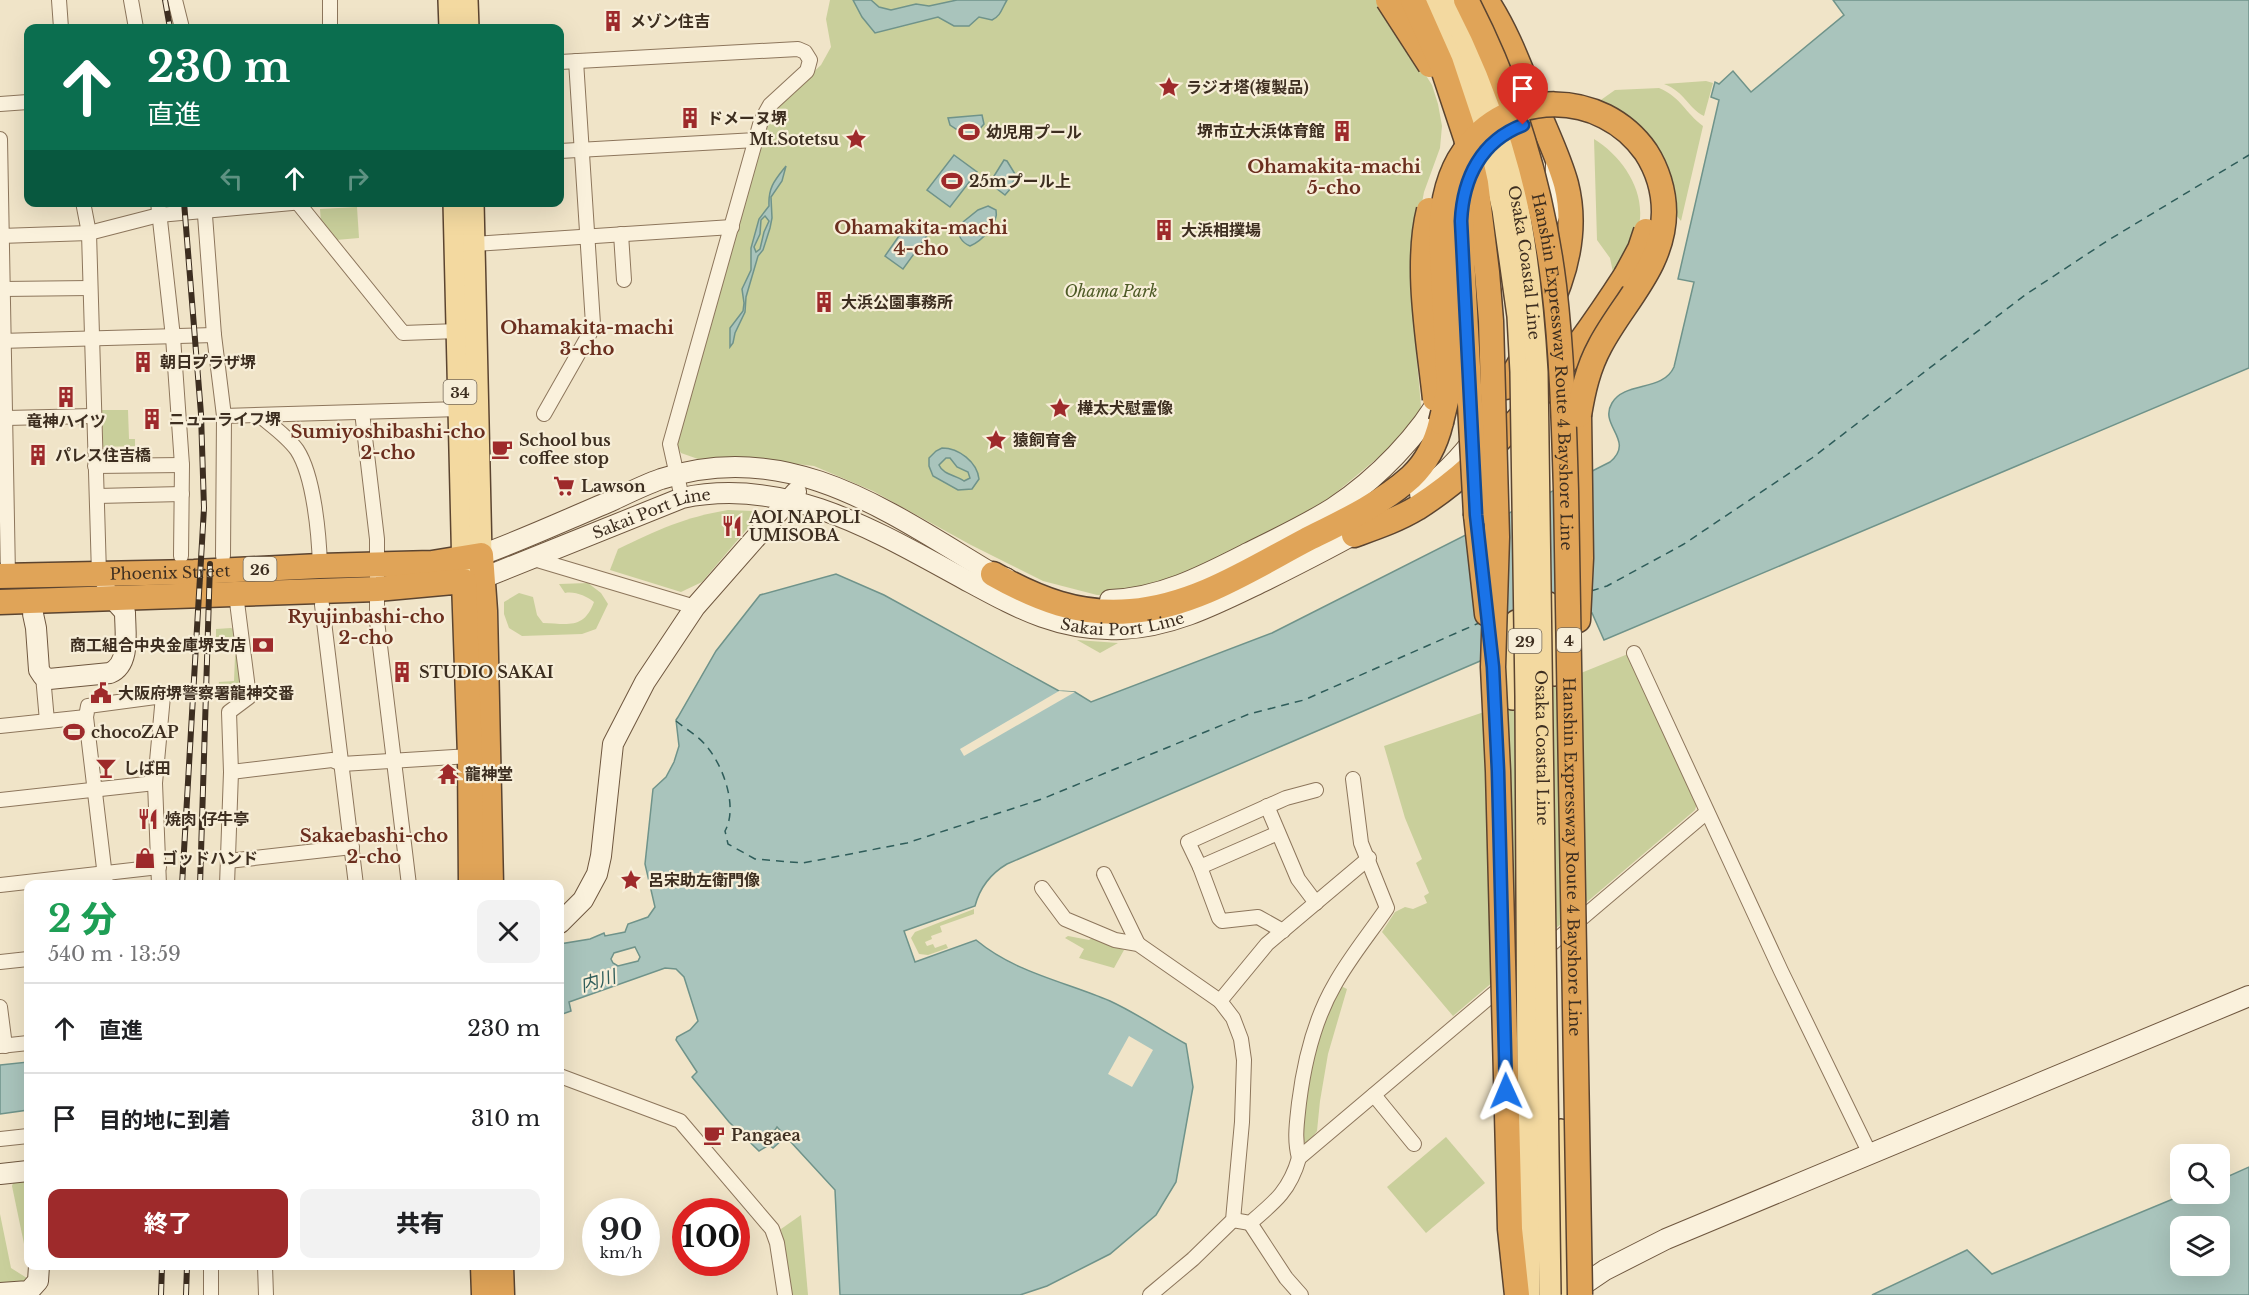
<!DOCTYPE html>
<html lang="ja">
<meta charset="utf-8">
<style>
body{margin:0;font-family:"Libre Baskerville","Noto Sans JP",serif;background:#f2f2f2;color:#202124;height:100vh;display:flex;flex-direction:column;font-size:22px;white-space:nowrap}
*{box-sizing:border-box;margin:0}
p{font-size:20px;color:#757577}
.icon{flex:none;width:33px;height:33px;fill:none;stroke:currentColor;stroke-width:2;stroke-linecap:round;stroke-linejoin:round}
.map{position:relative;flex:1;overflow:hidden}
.side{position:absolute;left:24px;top:880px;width:540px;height:390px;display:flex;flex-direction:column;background:#fff;border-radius:12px;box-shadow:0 6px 24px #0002}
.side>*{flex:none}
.hud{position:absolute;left:24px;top:24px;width:540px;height:183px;border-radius:12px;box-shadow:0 6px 24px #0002;background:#0b6e4f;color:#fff;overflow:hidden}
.controls{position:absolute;left:2170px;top:1144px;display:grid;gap:12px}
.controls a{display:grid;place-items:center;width:60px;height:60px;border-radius:12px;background:#fff;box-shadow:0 6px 24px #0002;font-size:30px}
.speed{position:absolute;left:582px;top:1198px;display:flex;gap:12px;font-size:30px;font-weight:700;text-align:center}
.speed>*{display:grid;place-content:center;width:78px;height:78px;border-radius:50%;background:#fff;box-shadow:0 6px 24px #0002;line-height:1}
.speed small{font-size:15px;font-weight:400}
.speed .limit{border:9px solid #d22;background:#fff;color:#111}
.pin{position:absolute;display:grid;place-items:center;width:51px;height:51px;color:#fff;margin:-62px -26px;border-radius:50% 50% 50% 0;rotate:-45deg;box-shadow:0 0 6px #0007}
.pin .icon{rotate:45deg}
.me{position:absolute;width:66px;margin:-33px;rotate:359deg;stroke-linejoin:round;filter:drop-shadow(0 0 4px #0008)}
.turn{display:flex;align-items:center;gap:21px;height:126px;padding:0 24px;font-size:27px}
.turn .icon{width:78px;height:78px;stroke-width:2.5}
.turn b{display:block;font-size:42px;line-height:51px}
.lanes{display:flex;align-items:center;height:57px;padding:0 24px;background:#0003;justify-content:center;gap:30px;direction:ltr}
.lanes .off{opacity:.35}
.round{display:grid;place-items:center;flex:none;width:63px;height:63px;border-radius:12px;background:#f2f2f2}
.overview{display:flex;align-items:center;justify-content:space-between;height:102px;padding:0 24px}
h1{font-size:36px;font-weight:800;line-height:45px;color:#1e9e55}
.cta{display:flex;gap:12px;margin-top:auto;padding:12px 24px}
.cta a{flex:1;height:69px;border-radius:12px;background:#9e2a2b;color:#fff;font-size:24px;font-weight:800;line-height:69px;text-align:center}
.cta a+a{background:#f2f2f2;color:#202124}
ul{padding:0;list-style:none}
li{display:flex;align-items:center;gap:18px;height:90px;padding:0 24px;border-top:2px solid #e0e0e0}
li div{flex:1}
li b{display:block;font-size:22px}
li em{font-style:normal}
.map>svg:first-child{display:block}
</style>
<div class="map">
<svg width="2249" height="1295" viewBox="0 0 2249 1295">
<rect width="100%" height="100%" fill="#f0e4c8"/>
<g fill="#c9cf9b">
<polygon points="830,0 1378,0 1432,85 1438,104 1442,126 1440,148 1424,192 1418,224 1414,280 1416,351 1421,406 1418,415 1386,451 1321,505 1198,571 1128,595 1097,595 1043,581 971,545 873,491 814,466 737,457 698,459 681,453 676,444 769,117 776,107 821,65 831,47 826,19"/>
<path d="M1706 81 1713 83 1704 116C1688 108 1685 92 1664 84Z"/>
<path d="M1659 88C1681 97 1685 113 1703 126L1681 221 1676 215 1675 195 1670 177 1632 121 1617 110 1598 102 1615 90Z"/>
<path d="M1594 139C1623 157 1648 193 1638 230 1633 246 1618 268 1609 283L1613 272 1610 258 1597 240Z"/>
<polygon points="357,207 359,238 336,240 321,222 320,209"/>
<polygon points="102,410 128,410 129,439 135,439 135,446 103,447"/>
<path d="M728 510 753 511 758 516 702 582 681 592 610 570 618 549C657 530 685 517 728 510Z"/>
<path d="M588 583 601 593 608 604 596 629 582 634 522 636 509 628 504 614V602L519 593 533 597 537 615 543 623C569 624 584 629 594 602 586 596 575 591 565 593L559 584Z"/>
<polygon points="231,628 235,630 236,642 216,642 216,629"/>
<polygon points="1077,640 1118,643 1100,653"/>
<polygon points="238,654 244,681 240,696 223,696 217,694 219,682 234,681 235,656"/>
<polygon points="1628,654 1698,800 1695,810 1453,1016 1382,932 1395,912 1405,907 1413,909 1427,903 1424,896 1429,893 1416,863 1422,859 1405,818 1384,746 1484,712"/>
<polygon points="974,909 974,914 940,926 942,932 931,936 932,939 925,942 927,946 933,944 935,948 946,944 948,948 928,955 919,954 911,938 915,932"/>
<polygon points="1068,936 1089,940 1092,938 1124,950 1114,968 1079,958 1084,949 1065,938"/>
<path d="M1341 986 1347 989 1328 1054 1320 1101 1317 1131 1307 1144 1301 1139C1306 1088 1313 1031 1341 986Z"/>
<polygon points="1446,1137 1485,1183 1426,1233 1387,1187"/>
<polygon points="22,1182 28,1182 28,1263 12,1186 13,1183"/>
<polygon points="0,1214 11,1268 30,1280 25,1285 0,1285"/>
<polygon points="801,1215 808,1295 790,1295 781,1229"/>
</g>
<g fill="#a9c4bc" stroke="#6f938a" stroke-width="1.5" fill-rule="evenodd">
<path d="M853 0H871L879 7 891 10 916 4 929 6 957 0H1007C1002 8 1001 16 992 20L979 17 969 26H954L938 17 875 33 862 17Z"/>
<path d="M1833 0H2249V368L1604 640 1592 613 1007 864C990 874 980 887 975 906L904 931 915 962 976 940C1016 973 1063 981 1110 1001 1136 1013 1161 1030 1186 1044L1193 1087 1176 1182 1156 1215 1110 1254 1047 1286 1020 1295H840L835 1190 777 1127 775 1130 783 1139 773 1148 769 1145 759 1151 729 1122 692 1077 697 1072 676 1040 677 1037 690 1030 698 1021 684 977 676 969 665 968 569 1002 571 1011 560 1015V944L590 939 604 933 605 936 625 932 628 924 648 917 655 907 645 864 653 789 666 777 674 762 679 746 676 720 678 717 716 651 760 595 836 574 884 595 1059 691 1075 692 1091 702 1272 633 1610 462C1636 440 1598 426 1612 403 1625 381 1663 392 1674 367L1694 282 1678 279 1719 100 1711 97 1715 82 1719 84 1733 71 1751 92 1844 15ZM635 947 640 957 638 961 618 966 613 963 611 959 614 953Z"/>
<polygon points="982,115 984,124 971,139 950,125 948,118"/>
<polygon points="954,155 977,172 950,207 927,190"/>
<polygon points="1004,160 1007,161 1015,174 1012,187 1005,195 992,185 991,181"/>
<path d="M786 166 782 181 771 197 772 218 770 228 763 250 758 256 746 297 745 312 735 333 733 343 730 347V328L743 311 744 303 742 289 751 270V248L759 219 769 206C768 187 775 180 786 166ZM765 216 769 221 764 232 760 249 756 252 754 247 760 234 761 220Z"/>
<path d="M988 206 996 210C999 223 982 241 970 246 961 242 958 236 958 226L978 210Z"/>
<polygon points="910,220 929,233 903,269 885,256"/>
<path d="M942 448C959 448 977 462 979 479L972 489 958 490 933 476 929 466V458L936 451ZM946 458H950L957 467 968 472 970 478 964 481C956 475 943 475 939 465Z"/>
<polygon points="28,1062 28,1110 0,1114 0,1065"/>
<path d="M2249 1167V1295H1872L1967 1250 1992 1274 2185 1194H2220V1180ZM2181 1227H2220V1266H2181Z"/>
</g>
<g fill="#f0e4c8">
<polygon points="1059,691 1075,692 964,756 960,749"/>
<polygon points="1129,1036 1153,1050 1132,1087 1108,1074"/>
</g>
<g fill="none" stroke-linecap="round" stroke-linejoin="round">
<g stroke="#2f5d5a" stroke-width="1.5" stroke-dasharray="8 6" stroke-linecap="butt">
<polyline points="1591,591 1607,586 1684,544 1812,458 2025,295 2107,241 2249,155"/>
<path d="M676 721C686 729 700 737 708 748 724 768 738 808 725 831L728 844 755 859 803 863 907 843 1042 799 1249 714 1304 700 1479 623"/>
</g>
<defs>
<g id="street">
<polyline points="59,0 61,28"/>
<polyline points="131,0 136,28"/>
<polyline points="175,0 182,28"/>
<polyline points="330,0 330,28"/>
<polyline points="560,62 798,49 805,52 810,60 807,71 770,105 761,121 670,444 682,498"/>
<polyline points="0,104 28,102"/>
<polyline points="0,139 8,576"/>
<polyline points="560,151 756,140"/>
<polyline points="83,202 89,233 99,574"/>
<polyline points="158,202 173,337 182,465 181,556"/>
<polyline points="204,202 214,335 224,416 223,556"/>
<polyline points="298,203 403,333 458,331"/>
<polyline points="621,234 624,280"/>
<polyline points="0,236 89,233 159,215 303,202"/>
<polyline points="474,244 732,227"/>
<polyline points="3,289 90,288"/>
<polyline points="0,341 214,335"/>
<polyline points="362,412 377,539 377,621 409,885"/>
<polyline points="544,414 590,333 593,324 576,61"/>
<path d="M259 415C272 426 287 436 297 450 314 476 319 535 320 566"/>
<polyline points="224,416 460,409"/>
<polyline points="6,418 93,416"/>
<polyline points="95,466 182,465"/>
<polyline points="97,496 182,494"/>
<polyline points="534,559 695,607"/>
<polyline points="322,605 356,885"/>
<polyline points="1634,653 1781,971 1870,1154"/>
<polyline points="43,676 47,721"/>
<polyline points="0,726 86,717"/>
<polyline points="231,772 332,760 342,764 470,756"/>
<polyline points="0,800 155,783"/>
<polyline points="1267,806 1298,879 1316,903"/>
<polyline points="1278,833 1200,867 1188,842 1286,798 1316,790"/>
<polyline points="228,861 352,847"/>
<polyline points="1200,867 1219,918 1222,921 1258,917 1283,931"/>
<polyline points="1104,874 1138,944"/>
<polyline points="0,885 159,867"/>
<polyline points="106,885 86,717 88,706 163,696 155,783 159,885"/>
<polyline points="227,885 231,772 229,712 249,697 236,594"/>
<polyline points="1042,888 1065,919 1115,940 1138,944 1220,1001 1233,1018 1241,1039 1244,1060 1242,1122 1233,1220 1193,1259 1150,1295"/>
<polyline points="1542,952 1707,812"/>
<polyline points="0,962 28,959"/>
<polyline points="1220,1001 1267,944 1369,858"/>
<polyline points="0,1007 5,1046"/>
<polyline points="0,1046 28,1043"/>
<polyline points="560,1076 680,1121 772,1229 777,1243 785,1295"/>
<polyline points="1374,1095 1414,1144"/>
<polyline points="0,1139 28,1136"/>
<path d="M1299 1158C1294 1139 1297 1122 1299 1103 1304 1063 1314 1020 1335 984 1350 957 1370 933 1387 908L1361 843 1353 779"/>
<path d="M1233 1220 1250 1223C1275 1202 1290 1190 1299 1158L1505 984"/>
<polyline points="1250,1223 1286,1278 1301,1295"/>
<polyline points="265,1266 266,1295"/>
<polyline points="211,1295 211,1266"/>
</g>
<g id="secondary">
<polyline points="1531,280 1539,244 1554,202 1556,166"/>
<polyline points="1466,349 1482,317 1507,239"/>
<path d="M1420 494C1441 476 1460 459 1476 436"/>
<path d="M481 555C525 539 568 519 611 501 628 493 644 485 661 479 789 437 889 512 993 574L1006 578"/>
<path id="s1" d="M468 580 483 578 682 498C786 476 876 531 964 579 1016 607 1059 632 1121 629 1174 627 1220 602 1266 580 1300 563 1334 546 1367 527"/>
<path d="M1110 600C1161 598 1203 576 1248 553 1276 539 1306 525 1333 508 1377 479 1420 435 1445 389"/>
<path d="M33 614 36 628 39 670 43 676 49 679 110 673C131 664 125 632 125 612L106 591"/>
<polyline points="560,923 583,900 597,874 601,856 613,744 645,682 695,607 796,492"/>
<polyline points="0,1174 28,1171"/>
<polyline points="0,1293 29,1291 38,1281 39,1266"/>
<polyline points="1571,1293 1605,1270 1666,1239 2249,996"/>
</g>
<g id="primary">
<polyline points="449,0 450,28"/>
<polyline points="467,0 468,28"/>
<polyline points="454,202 463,574"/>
<polyline points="473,202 481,555"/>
<polyline points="1549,603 1554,675"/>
<polyline points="1513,699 1516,621"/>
<polyline points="1538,1279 1557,1292 1569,1295 1561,1130"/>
</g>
<g id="highway">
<path d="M1486 0C1508 33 1521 71 1536 107 1546 132 1559 158 1566 184 1585 259 1542 325 1506 387"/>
<polyline points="1476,515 1487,614"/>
<path d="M1354 535C1376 527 1397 520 1417 508 1501 455 1573 357 1626 275"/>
<path d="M993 574C1037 599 1080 616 1131 611 1195 606 1251 569 1306 540 1342 522 1381 504 1411 477 1427 462 1436 443 1441 422"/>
<path id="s2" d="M0 576 194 572 320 566 432 563 481 555 485 611 491 885"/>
<polyline points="0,602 377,589 464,581 470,756 471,885"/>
<polyline points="1578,620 1581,558 1579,415"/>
<polyline points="483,1266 484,1295"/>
<polyline points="501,1266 502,1295"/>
</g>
</defs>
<use href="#street" stroke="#8d765c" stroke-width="16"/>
<use href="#secondary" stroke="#6f573f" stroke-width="22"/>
<use href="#primary" stroke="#5b4430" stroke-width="24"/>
<use href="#highway" stroke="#5b4430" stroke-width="27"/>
<use href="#street" stroke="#faf1dc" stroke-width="14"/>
<use href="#secondary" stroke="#faf1dc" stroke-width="20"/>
<use href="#primary" stroke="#f3d9a0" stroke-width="21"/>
<use href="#highway" stroke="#e0a458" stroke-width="24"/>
<defs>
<g id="rail">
<polyline points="165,0 170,28"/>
<polyline points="182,885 204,508 201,414 184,202"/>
<polyline points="200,885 210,564"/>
<polyline points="161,1295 162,1266"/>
<polyline points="186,1295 187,1266"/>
</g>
</defs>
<use href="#rail" stroke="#3d2e20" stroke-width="6"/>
<use href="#rail" stroke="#f7eed8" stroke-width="4" stroke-dasharray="11" stroke-linecap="butt"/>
<defs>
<g id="primary-bridge">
<polyline points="1431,0 1458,60 1486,136 1503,210 1518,316 1521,372 1526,696 1529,1295"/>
<path id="s3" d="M1446 0C1510 122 1529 236 1537 372L1550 1295"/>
</g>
<g id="highway-bridge">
<polyline points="1388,0 1430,65"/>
<polyline points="1413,0 1441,63 1466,138 1476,183 1487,272 1491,321 1497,537 1493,667 1498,771 1510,1229 1517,1295"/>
<path id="s4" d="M1466 0C1512 88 1542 188 1554 286 1562 354 1564 423 1566 491L1580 1295"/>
<polyline points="1471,171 1462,202 1461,237 1476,515"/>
<path d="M1429 210C1415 266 1429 342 1435 399"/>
<polyline points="1626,275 1640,249 1646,231"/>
<path d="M1441 422 1449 389 1441 234C1442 205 1447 176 1464 152 1507 88 1602 89 1646 152 1657 169 1664 191 1664 212 1664 266 1623 302 1600 346 1588 368 1583 391 1579 415"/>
</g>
</defs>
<use href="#primary-bridge" stroke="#5b4430" stroke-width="24" stroke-linecap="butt"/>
<use href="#highway-bridge" stroke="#5b4430" stroke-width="27" stroke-linecap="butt"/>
<use href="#primary-bridge" stroke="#f3d9a0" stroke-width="21"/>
<use href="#highway-bridge" stroke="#e0a458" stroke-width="24"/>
</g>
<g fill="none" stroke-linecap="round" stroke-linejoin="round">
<defs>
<path id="route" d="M1506 1091 1498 771 1493 667 1476 515 1461 221C1463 178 1481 141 1523 125"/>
</defs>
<use href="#route" stroke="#114b97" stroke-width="15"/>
<use href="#route" stroke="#1a73e8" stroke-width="10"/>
</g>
<defs>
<symbol id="building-bare" viewBox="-9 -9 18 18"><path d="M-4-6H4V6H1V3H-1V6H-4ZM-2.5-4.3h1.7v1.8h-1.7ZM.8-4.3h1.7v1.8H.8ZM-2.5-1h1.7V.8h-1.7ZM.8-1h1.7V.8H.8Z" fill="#9e2a2b" stroke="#f7eed8" stroke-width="2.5" paint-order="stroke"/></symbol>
<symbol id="sight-bare" viewBox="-9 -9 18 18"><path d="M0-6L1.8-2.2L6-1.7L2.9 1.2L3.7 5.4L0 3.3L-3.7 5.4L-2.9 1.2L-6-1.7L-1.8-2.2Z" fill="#9e2a2b" stroke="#f7eed8" stroke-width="2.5" paint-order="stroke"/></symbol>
<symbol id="stadium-bare" viewBox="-9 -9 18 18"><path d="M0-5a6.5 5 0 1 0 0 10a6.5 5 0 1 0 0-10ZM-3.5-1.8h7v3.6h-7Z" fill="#9e2a2b" stroke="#f7eed8" stroke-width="2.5" paint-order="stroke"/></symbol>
<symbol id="cafe-bare" viewBox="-9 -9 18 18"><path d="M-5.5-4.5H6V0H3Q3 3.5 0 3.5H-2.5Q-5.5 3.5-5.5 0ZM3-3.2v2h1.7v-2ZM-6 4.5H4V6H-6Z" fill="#9e2a2b" stroke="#f7eed8" stroke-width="2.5" paint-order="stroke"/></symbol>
<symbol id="supermarket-bare" viewBox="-9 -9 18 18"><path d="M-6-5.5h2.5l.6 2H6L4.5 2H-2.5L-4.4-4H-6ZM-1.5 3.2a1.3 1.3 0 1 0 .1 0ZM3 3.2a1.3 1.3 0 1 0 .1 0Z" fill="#9e2a2b" stroke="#f7eed8" stroke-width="2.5" paint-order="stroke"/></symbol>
<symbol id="restaurant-bare" viewBox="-9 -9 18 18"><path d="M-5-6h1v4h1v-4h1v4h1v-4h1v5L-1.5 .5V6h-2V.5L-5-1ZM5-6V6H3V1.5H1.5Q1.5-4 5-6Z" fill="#9e2a2b" stroke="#f7eed8" stroke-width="2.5" paint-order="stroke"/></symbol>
<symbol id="bank-bare" viewBox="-9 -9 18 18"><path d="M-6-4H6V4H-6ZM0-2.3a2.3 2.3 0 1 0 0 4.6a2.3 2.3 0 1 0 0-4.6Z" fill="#9e2a2b" stroke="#f7eed8" stroke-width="2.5" paint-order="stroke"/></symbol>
<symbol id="civic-bare" viewBox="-9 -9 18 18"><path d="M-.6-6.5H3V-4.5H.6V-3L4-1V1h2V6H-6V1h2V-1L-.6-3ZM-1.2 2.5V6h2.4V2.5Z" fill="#9e2a2b" stroke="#f7eed8" stroke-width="2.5" paint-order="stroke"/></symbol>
<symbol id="bar-bare" viewBox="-9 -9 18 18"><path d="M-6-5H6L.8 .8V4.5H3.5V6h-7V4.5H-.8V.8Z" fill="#9e2a2b" stroke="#f7eed8" stroke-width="2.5" paint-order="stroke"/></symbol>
<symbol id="temple-bare" viewBox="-9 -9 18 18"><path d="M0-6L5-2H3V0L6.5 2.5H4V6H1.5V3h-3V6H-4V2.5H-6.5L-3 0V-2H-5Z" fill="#9e2a2b" stroke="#f7eed8" stroke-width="2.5" paint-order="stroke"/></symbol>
<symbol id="shop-bare" viewBox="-9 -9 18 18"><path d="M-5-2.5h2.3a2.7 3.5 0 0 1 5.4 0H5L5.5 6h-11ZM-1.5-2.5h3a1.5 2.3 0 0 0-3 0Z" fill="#9e2a2b" stroke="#f7eed8" stroke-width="2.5" paint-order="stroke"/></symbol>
</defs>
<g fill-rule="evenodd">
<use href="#building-bare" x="598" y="6" width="30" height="30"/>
<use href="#sight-bare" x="1154" y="72" width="30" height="30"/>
<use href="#building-bare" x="675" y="103" width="30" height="30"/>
<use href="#building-bare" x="1327" y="116" width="30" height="30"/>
<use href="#stadium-bare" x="954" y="117" width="30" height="30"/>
<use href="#sight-bare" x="841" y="124" width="30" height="30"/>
<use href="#stadium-bare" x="937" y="166" width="30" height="30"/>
<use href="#building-bare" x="1149" y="215" width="30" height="30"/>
<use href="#building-bare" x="809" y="287" width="30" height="30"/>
<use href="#building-bare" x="128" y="347" width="30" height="30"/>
<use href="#building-bare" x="51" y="382" width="30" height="30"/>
<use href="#sight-bare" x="1045" y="393" width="30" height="30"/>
<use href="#building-bare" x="137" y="404" width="30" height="30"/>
<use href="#sight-bare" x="981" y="425" width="30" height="30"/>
<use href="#cafe-bare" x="487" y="434" width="30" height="30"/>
<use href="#building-bare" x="23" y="440" width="30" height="30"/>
<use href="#supermarket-bare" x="549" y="471" width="30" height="30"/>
<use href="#restaurant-bare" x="717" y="511" width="30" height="30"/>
<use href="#bank-bare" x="248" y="630" width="30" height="30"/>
<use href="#building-bare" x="387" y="657" width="30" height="30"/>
<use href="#civic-bare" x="86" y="678" width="30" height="30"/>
<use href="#stadium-bare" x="59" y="717" width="30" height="30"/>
<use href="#bar-bare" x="91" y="753" width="30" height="30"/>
<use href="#temple-bare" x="433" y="759" width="30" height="30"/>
<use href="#restaurant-bare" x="133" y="804" width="30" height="30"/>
<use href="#shop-bare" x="130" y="843" width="30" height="30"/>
<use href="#sight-bare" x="616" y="865" width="30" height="30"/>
<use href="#cafe-bare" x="699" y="1120" width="30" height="30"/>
</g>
<g text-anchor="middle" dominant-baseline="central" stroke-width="4.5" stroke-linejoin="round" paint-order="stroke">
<g fill="#f7eed8" stroke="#756857" stroke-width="1.5">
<rect x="443.5" y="380" width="33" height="24" rx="4.5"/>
<rect x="243.5" y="557" width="33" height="24" rx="4.5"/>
<rect x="1557" y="628" width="24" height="24" rx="4.5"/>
<rect x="1508.5" y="629" width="33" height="24" rx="4.5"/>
</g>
<g font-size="15" font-weight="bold" fill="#3d2e20">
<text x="460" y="392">34</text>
<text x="260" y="569">26</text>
<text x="1569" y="640">4</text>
<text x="1525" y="641">29</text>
</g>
<g font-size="16" font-weight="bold" fill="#3d2e20" stroke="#f7eed8" text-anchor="start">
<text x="630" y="21">メゾン住吉</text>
<text x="1186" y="87">ラジオ塔(複製品)</text>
<text x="707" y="118">ドメーヌ堺</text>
<text x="1325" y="131" text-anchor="end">堺市立大浜体育館</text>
<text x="986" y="132">幼児用プール</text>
<text x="839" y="139" text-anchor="end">Mt.Sotetsu</text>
<text x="969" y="181">25mプール上</text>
<text x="1181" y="230">大浜相撲場</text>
<text x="841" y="302">大浜公園事務所</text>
<text x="160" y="362">朝日プラザ堺</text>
<text x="1077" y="408">樺太犬慰霊像</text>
<text x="169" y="419">ニューライフ堺</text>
<text x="66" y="421" text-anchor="middle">竜神ハイツ</text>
<text x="519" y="440">School bus<tspan x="519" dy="18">coffee stop</tspan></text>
<text x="1013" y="440">猿飼育舎</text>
<text x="55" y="455">パレス住吉橋</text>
<text x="581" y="486">Lawson</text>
<text x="749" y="517">AOI NAPOLI<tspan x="749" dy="18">UMISOBA</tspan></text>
<text x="246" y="645" text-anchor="end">商工組合中央金庫堺支店</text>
<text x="419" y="672">STUDIO SAKAI</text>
<text x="118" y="693">大阪府堺警察署龍神交番</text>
<text x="91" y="732">chocoZAP</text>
<text x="123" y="768">しば田</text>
<text x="465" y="774">龍神堂</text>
<text x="165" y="819">焼肉 仔牛亭</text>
<text x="162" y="858">ゴッドハンド</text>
<text x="648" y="880">呂宋助左衛門像</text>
<text x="731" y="1135">Pangaea</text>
</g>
<g font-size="16" fill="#3d2e20" stroke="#f7eed8">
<text stroke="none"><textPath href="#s3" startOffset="276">Osaka Coastal Line</textPath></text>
<text stroke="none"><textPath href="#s4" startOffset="386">Hanshin Expressway Route 4 Bayshore Line</textPath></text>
<text stroke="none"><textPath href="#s1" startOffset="196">Sakai Port Line</textPath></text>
<text stroke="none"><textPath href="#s2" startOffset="170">Phoenix Street</textPath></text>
<text stroke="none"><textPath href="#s1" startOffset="699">Sakai Port Line</textPath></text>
<text stroke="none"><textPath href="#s3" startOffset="762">Osaka Coastal Line</textPath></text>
<text stroke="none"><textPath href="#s4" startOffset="872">Hanshin Expressway Route 4 Bayshore Line</textPath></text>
</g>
<g font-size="16" font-style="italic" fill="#4d5a26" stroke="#f7eed8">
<text x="1111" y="291">Ohama Park</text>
</g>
<g font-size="18" font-weight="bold" fill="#6b2e1e" stroke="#f7eed8">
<text x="1334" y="167">Ohamakita-machi<tspan x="1334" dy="21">5-cho</tspan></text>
<text x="921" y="228">Ohamakita-machi<tspan x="921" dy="21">4-cho</tspan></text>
<text x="587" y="328">Ohamakita-machi<tspan x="587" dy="21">3-cho</tspan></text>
<text x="388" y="432">Sumiyoshibashi-cho<tspan x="388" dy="21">2-cho</tspan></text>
<text x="366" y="617">Ryujinbashi-cho<tspan x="366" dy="21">2-cho</tspan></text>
<text x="374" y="836">Sakaebashi-cho<tspan x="374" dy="21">2-cho</tspan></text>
</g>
<g font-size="18" font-style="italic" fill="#2f5d5a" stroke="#f7eed8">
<text transform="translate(598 981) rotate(-16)">内川</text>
</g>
</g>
</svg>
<div class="controls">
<a><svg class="icon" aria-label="search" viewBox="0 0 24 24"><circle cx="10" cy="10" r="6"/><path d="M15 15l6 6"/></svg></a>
<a><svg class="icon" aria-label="layers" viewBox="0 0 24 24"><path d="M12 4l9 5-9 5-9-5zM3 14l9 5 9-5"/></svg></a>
</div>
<div class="speed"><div>90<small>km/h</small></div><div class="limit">100</div></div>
<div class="pin" style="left:1523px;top:125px;background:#d93025"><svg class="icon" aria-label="arrive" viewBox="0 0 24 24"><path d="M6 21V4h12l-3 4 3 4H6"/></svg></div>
<svg class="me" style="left:1506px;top:1091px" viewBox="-20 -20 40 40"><path d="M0-17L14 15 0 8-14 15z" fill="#1a73e8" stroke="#fff" stroke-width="4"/></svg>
<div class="hud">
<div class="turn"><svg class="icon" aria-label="ahead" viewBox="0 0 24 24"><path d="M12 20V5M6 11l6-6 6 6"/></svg><div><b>230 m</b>直進</div></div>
<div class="lanes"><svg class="icon off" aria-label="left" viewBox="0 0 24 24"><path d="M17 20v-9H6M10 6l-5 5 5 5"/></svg><svg class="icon" aria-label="ahead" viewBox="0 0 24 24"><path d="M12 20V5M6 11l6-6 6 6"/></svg><svg class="icon off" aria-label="right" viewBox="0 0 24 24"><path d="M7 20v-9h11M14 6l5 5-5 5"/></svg></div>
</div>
<section class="side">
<div class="overview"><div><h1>2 分</h1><p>540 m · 13:59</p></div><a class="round"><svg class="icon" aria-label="close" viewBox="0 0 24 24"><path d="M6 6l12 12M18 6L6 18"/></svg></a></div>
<ul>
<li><svg class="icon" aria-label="ahead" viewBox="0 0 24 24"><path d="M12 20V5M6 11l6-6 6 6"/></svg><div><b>直進</b></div><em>230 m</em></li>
<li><svg class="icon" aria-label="arrive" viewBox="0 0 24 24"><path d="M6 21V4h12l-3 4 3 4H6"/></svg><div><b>目的地に到着</b></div><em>310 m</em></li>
</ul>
<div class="cta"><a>終了</a><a>共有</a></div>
</section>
</div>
